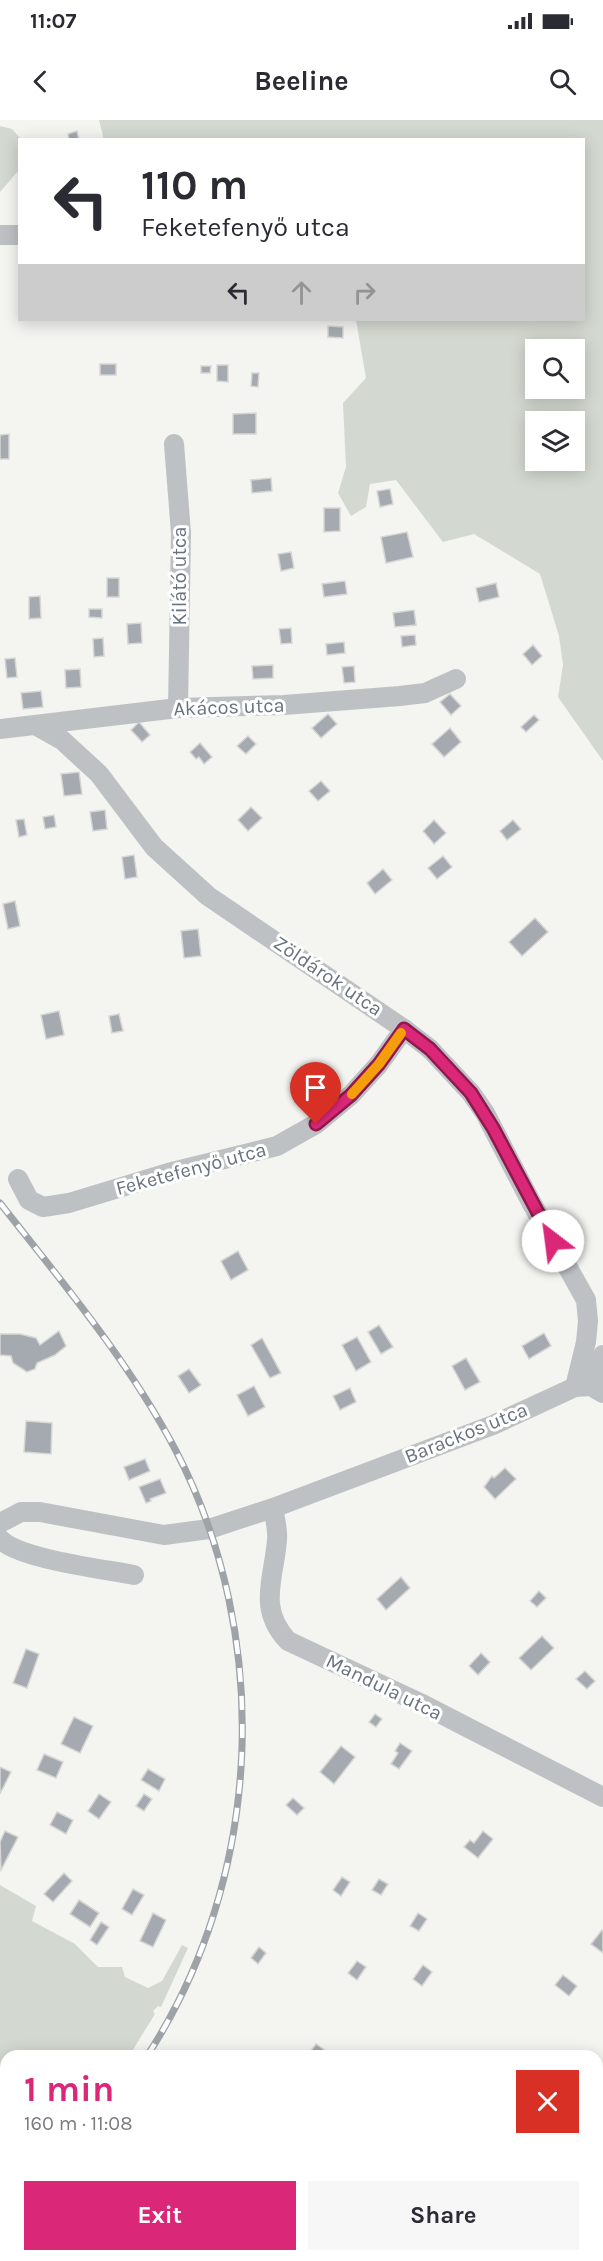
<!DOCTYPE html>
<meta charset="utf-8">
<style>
body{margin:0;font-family:Karla,sans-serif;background:#f7f7f7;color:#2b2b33;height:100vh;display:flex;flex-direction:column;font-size:22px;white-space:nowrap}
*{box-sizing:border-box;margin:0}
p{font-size:20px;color:#7c7c81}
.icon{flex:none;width:33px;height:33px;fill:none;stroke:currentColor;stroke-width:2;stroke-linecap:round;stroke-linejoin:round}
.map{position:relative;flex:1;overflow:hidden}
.panel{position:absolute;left:0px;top:1930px;width:603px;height:212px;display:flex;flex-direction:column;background:#fff;border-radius:18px 18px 0 0;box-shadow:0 3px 15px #0003}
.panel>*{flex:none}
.hud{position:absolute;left:18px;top:18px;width:567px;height:183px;border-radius:0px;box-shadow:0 3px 15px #0003;background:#fff;color:#2b2b33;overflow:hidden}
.tools{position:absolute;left:525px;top:219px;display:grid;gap:12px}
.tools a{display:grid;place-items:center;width:60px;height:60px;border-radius:0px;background:#fff;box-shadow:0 3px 15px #0003;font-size:30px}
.pin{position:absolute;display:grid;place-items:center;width:51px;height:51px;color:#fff;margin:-62px -26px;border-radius:50% 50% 50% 0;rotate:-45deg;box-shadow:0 0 6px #0007}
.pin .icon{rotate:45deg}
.me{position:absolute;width:66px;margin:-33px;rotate:330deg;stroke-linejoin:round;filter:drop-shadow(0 0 4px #0008)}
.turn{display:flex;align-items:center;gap:21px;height:126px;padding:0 24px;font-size:27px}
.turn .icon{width:78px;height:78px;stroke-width:2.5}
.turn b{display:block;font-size:42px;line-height:51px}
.lanes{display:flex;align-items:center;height:57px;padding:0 24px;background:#0003;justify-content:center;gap:30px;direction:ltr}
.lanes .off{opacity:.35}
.round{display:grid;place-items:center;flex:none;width:63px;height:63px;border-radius:0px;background:#f7f7f7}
.summary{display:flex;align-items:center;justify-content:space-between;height:102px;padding:0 24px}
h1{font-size:36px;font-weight:700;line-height:45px;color:#db2777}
.button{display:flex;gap:12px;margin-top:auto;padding:12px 24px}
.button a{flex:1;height:69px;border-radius:0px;background:#db2777;color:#fff;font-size:24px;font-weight:700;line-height:69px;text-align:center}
.button a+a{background:#f7f7f7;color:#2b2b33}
.status{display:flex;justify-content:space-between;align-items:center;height:42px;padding:0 30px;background:#fff;direction:ltr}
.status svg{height:16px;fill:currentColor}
header{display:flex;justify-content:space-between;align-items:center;height:78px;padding:0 24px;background:#fff;font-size:27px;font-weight:700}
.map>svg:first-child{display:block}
</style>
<div class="status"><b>11:07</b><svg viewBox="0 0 49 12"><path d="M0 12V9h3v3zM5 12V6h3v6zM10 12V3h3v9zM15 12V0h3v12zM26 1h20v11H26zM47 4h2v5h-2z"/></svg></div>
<header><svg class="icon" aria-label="back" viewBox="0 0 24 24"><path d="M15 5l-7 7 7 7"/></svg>Beeline<svg class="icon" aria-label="search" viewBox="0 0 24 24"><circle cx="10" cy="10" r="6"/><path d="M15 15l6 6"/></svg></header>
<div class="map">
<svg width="603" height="2141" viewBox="0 0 603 2141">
<rect width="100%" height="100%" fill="#f4f4f1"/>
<g fill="#d3d9d1" fill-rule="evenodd">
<path d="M99 0H603V641L558 577 563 545 559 516 540 454 474 414 443 422 396 360 370 364 366 387 351 396 338 373 346 347 343 283 366 258 356 200H584V20H104ZM536 230H574V268H536ZM536 302H574V340H536Z"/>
<polygon points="0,6 12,9 21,19 19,50 0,72"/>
<polygon points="0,1765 36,1786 32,1801 75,1824 98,1847 122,1847 125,1857 148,1868 162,1861 182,1825 188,1828 161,1887 158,1886 153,1891 155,1894 129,1936 6,1936 6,2073 0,2078"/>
</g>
<g fill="#a4aaaf" stroke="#d6d6d4" stroke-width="1.5">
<polygon points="77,11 79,20 69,20 68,14"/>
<polygon points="328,206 343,207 343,218 328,217"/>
<rect x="100" y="244" width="16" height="11"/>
<polygon points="217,245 228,245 228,262 217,261"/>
<polygon points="201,246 211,246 210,253 201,253"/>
<polygon points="252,253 259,253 258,267 251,266"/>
<polygon points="256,293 256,314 233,314 233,294"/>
<polygon points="9,314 9,339 0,339 0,315"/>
<polygon points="271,358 272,371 252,373 251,360"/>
<polygon points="390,369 393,384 380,387 377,371"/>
<polygon points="324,388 340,388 340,411 324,412"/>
<polygon points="407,412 413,437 386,443 381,417"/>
<polygon points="291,432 294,448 281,451 278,434"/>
<rect x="107" y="458" width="12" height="19"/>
<polygon points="345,461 347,474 324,477 322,464"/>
<polygon points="496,463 499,477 479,482 476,468"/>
<polygon points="40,476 41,498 29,499 29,477"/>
<polygon points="89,489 102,489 102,498 89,497"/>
<polygon points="414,490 416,505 395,507 393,493"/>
<polygon points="141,503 142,523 128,524 127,504"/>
<polygon points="291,508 292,523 281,524 279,509"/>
<polygon points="415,515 416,525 402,527 401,516"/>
<polygon points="103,518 104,536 94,537 93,519"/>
<polygon points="344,522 345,533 327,535 326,524"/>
<polygon points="533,525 542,536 532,545 523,534"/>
<polygon points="15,538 17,557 7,558 5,539"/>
<polygon points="273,545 273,558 253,559 252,546"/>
<polygon points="354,546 355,562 344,563 342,547"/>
<polygon points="80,549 81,567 66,568 65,550"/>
<polygon points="41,571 43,587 23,589 21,573"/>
<polygon points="450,574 461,586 451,595 440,582"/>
<polygon points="328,594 337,604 321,618 312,608"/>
<polygon points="534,595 539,600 526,612 521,607"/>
<polygon points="139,602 150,615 142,622 131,610"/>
<polygon points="450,608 461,622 444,637 432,624"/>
<polygon points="248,616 256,624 246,634 237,626"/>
<polygon points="200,623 212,637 204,644 199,637 196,639 190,632"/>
<polygon points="79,652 82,674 64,676 61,654"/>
<polygon points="321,661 330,671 318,681 309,671"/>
<polygon points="251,687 262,698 248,711 238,700"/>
<polygon points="105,690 107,709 93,711 90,692"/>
<polygon points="54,695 56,707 45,709 43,697"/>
<polygon points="24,699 27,715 19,717 16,700"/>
<polygon points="434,700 446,713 434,724 423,711"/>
<polygon points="513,700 521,709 507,720 500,711"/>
<polygon points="134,735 137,757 125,759 122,737"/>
<polygon points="443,736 452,747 437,759 428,748"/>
<polygon points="383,749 392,760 375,774 367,763"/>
<polygon points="15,781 20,806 8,809 3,784"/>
<polygon points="535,798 548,812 522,836 509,822"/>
<polygon points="198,809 201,836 184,838 181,811"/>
<polygon points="59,891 64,915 46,919 41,895"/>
<polygon points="119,894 123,911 112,913 109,896"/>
<polygon points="238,1131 248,1150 231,1160 221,1141"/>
<polygon points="379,1205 393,1227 381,1234 368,1212"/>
<polygon points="59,1211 66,1226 55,1235 37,1243 35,1249 27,1252 13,1243 11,1236 0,1235 0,1214 20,1214 36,1218 40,1225"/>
<polygon points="544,1213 551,1226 529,1239 522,1226"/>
<polygon points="357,1217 371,1242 356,1251 342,1225"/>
<polygon points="262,1218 281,1253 270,1258 251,1225"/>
<polygon points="466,1238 480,1262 465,1270 452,1246"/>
<polygon points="189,1249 201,1265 189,1273 178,1256"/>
<polygon points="254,1266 265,1287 248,1296 237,1275"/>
<polygon points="350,1268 356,1282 340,1290 333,1276"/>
<polygon points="26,1301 52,1303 51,1334 24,1332"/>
<polygon points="145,1339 150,1351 129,1360 124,1347"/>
<polygon points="505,1348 516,1359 495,1379 484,1367 492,1356 494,1358"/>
<polygon points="160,1359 166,1373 150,1379 151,1381 146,1383 139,1367"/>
<polygon points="401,1457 410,1468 386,1490 377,1479"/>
<polygon points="539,1471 546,1478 537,1487 530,1481"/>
<polygon points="542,1516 554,1528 531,1550 519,1538"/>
<polygon points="26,1529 39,1534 27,1568 13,1563"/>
<polygon points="481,1533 490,1542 478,1555 469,1546"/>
<polygon points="585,1551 595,1561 587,1569 576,1559"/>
<polygon points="375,1594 382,1599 376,1607 369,1602"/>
<polygon points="74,1597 93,1606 80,1633 61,1624"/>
<polygon points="400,1623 412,1631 399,1649 391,1644 398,1633 395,1631"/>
<polygon points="341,1626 355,1637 334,1664 320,1652"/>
<polygon points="44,1634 63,1642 56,1658 37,1650"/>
<polygon points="0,1647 11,1652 0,1674"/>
<polygon points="148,1649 165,1659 159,1671 141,1660"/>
<polygon points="99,1674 111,1682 99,1699 88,1691"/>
<polygon points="144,1674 152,1679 144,1691 136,1686"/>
<polygon points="293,1678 304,1688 297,1695 286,1685"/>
<polygon points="57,1692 73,1700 66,1714 50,1705"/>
<polygon points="5,1711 18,1717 1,1750 0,1722"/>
<polygon points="483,1711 493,1719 478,1738 464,1727 470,1720 474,1723"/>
<polygon points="64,1753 72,1761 53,1782 44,1774"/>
<polygon points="342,1757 350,1762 341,1776 333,1770"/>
<polygon points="379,1759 388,1764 381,1775 372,1770"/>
<polygon points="133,1769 144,1775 132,1795 122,1789"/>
<polygon points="79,1780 99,1793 90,1807 70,1794"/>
<polygon points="153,1793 166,1800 153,1827 140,1821"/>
<polygon points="418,1793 427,1799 419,1811 410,1806"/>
<polygon points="101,1802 109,1807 97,1825 90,1820"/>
<polygon points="602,1810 603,1811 603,1833 591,1824"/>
<polygon points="259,1827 266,1833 258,1844 251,1838"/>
<polygon points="357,1841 366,1847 357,1860 348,1853"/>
<polygon points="423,1845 432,1852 422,1866 413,1859"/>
<polygon points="563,1855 577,1866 569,1876 555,1865"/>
<polygon points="316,1924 326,1931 322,1936 307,1936"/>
<polygon points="278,2136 303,2136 307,2139 306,2141 285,2141"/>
</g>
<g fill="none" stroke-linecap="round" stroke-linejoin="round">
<g stroke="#bec1c4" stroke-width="20">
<polyline points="0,115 20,115"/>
<polyline points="174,324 181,413 178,588"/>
<polyline points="37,606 62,620 99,654 154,727 208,776 404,909 430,929 471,973 485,993 531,1082 586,1180 588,1201 586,1222 575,1267"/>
<polyline points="0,609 178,588 284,585 400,576 425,573 456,559"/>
<polyline points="18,1059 29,1080 43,1087 69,1083 168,1053 277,1026 316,1004 351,975 379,944 404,909"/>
<polyline points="591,1266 603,1235"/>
<path d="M273 1388C275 1399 278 1409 277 1420 274 1459 257 1488 288 1521L420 1583 603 1677"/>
<polyline points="0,1403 21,1392 40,1392 164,1415 209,1409 273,1388 493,1305 575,1267 591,1266 603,1273"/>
<path d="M0 1419C18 1439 104 1449 134 1455"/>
<polyline points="597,2117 603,2113"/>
<polyline points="555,2141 564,2136"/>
</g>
<defs>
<g id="rail">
<path d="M0 1083C62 1162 128 1240 175 1329 274 1518 263 1758 147 1936"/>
<polyline points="0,2096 6,2091"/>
</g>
</defs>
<use href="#rail" stroke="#9ea3a8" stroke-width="7"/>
<use href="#rail" stroke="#fff" stroke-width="4.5" stroke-dasharray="14" stroke-linecap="butt"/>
</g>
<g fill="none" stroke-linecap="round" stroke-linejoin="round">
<defs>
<polyline id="route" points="316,1004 351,975 379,944 404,909 430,929 471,973 493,1008 553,1121"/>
</defs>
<use href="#route" stroke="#8e194d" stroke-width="15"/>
<use href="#route" stroke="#db2777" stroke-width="10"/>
<polyline stroke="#f59e0b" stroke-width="10" points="352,974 379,944 401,913"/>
</g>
<g text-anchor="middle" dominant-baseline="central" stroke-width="6" stroke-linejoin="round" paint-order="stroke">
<g font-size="20" fill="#67737e" stroke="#fff">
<text transform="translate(179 456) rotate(-90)">Kilátó utca</text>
<text transform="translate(229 587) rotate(-2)">Akácos utca</text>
<text transform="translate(328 856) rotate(34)">Zöldárok utca</text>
<text transform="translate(191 1049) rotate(-15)">Feketefenyő utca</text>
<text transform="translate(466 1313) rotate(-22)">Barackos utca</text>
<text transform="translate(384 1567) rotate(26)">Mandula utca</text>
</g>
</g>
</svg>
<div class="tools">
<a><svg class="icon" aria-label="search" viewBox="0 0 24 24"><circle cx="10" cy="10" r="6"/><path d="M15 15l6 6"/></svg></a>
<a><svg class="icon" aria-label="layers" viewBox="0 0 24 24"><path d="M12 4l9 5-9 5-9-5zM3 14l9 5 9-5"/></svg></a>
</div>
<div class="pin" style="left:316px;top:1004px;background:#d93025"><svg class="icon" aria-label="arrive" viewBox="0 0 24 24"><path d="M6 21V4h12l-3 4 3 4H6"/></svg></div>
<svg class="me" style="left:553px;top:1121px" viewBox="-20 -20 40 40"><circle r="19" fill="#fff"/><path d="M0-13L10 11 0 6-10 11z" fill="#db2777"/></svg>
<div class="hud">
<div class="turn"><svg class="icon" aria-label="left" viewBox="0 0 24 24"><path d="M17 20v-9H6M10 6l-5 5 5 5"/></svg><div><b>110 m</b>Feketefenyő utca</div></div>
<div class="lanes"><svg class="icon" aria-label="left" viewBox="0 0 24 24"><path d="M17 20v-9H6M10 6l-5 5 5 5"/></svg><svg class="icon off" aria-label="ahead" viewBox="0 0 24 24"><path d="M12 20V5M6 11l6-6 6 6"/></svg><svg class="icon off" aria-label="right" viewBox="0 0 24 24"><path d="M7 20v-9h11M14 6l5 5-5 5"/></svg></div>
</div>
<section class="panel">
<div class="summary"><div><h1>1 min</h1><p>160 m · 11:08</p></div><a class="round" style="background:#d93025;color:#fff"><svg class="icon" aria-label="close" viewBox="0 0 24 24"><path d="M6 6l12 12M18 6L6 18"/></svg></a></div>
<div class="button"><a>Exit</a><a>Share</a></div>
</section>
</div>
